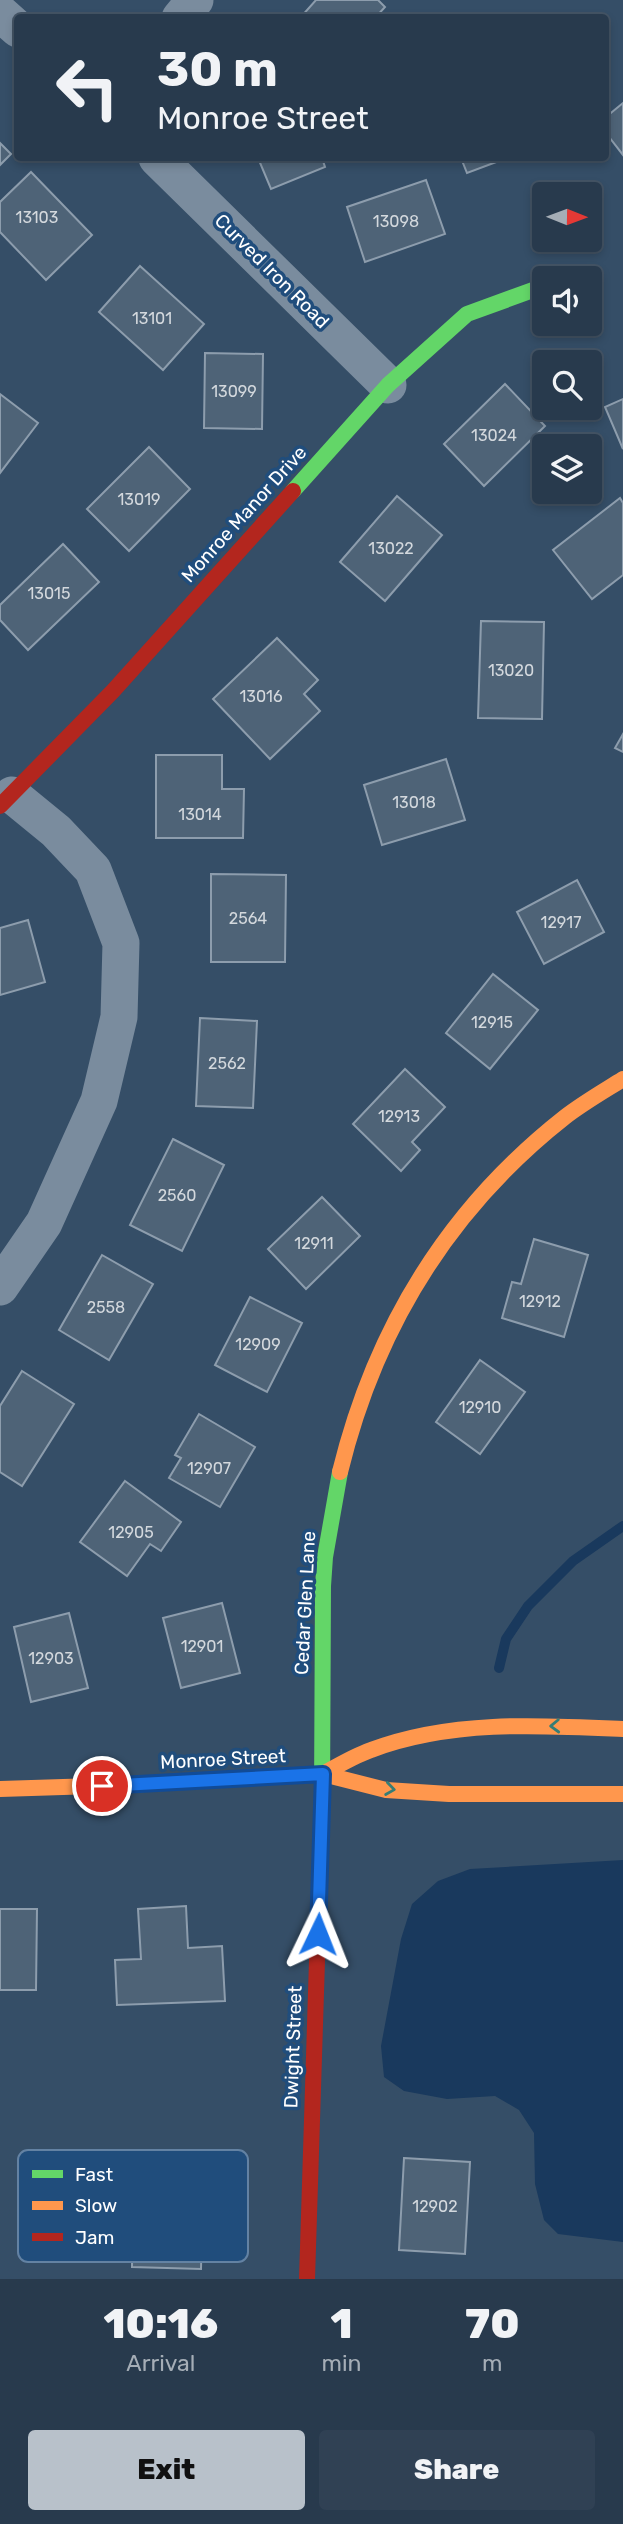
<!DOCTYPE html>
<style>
body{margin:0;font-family:Rubik,sans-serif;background:#304154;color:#f1f3f6;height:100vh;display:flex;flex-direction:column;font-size:26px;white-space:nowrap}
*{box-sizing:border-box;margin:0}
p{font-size:23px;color:#a5adb6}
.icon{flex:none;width:38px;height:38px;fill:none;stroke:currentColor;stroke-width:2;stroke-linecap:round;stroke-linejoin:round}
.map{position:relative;height:2279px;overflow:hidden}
.details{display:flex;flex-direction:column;background:#283a4d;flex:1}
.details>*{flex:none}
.banner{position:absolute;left:14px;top:14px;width:595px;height:147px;border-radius:7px;box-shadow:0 4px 10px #0003,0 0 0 2px #445465;background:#283a4d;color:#f1f3f6;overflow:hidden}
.needle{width:46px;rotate:91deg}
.fabs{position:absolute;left:532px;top:182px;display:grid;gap:14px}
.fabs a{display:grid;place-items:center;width:70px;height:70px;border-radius:7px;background:#283a4d;box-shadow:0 4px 10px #0003,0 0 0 2px #445465;font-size:35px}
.pin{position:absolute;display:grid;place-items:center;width:60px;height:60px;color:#fff;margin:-30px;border:4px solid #fff;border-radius:50%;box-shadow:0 2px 7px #0007}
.me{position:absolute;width:77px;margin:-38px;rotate:2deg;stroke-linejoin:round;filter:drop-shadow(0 0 5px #0008)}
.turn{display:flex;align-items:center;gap:24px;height:147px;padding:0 28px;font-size:32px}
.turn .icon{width:91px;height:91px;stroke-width:2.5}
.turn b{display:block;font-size:49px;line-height:60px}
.eta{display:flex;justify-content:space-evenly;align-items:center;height:119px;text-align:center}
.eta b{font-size:42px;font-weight:800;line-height:49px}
.cta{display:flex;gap:14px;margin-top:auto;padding:14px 28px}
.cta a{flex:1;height:80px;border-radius:7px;background:#b8c1ca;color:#111;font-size:28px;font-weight:800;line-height:80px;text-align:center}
.cta a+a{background:#304154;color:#f1f3f6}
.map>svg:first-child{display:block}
</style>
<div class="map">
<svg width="623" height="2279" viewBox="0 0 623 2279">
<rect width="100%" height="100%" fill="#354e67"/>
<polygon fill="#19395d" points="623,1860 623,2242 558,2234 544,2220 535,2184 534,2133 519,2110 495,2096 447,2099 404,2091 384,2077 381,2046 401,1939 412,1904 438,1881 470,1869"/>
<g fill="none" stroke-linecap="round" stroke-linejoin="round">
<polyline stroke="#19395d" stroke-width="10" points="499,1668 506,1639 528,1606 573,1561 623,1526"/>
</g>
<g fill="#4e6377" stroke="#8d9dad" stroke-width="2">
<polygon points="316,0 378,0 385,7 375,18 300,18"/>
<polygon points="623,103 623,155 606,133 606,117"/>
<polygon points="0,143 11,154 0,165"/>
<polygon points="258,158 322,158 325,167 271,189"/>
<polygon points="461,158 507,158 467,173"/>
<polygon points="31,172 92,235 46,280 0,232 0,202"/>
<polygon points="426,180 445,234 365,262 347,207"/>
<polygon points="140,266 204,324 163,370 99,312"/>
<polygon points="205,353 263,354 262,429 204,428"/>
<polygon points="505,384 545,426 484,486 444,444"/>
<polygon points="0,394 38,423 0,473"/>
<polygon points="623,399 623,449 605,407"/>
<polygon points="149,447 190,489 129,551 87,509"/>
<polygon points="397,496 442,535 385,601 340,562"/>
<polygon points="620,498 623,503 623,575 592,599 553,550"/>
<polygon points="63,544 99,582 28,650 0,620 0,605"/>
<polygon points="481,621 544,622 542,719 478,718"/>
<polygon points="277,638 318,680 304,694 320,711 270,759 213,699"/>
<polygon points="623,734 623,752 615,748"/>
<polygon points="156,755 222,755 222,789 244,789 243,838 156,838"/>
<polygon points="446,759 465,820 382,845 364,785"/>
<polygon points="211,874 286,875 285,962 211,962"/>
<polygon points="577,880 604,932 544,964 517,912"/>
<polygon points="28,920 45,982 0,995 0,928"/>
<polygon points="493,974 538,1010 490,1069 446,1033"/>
<polygon points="200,1018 257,1021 253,1108 196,1106"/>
<polygon points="405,1069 445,1107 412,1142 420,1150 401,1171 353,1124"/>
<polygon points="173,1139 224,1165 182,1251 130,1225"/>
<polygon points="322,1197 360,1236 306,1289 268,1249"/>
<polygon points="534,1239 588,1255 564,1337 502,1318 512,1282 521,1284"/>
<polygon points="102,1255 153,1284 109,1360 59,1330"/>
<polygon points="250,1297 302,1323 267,1392 215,1365"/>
<polygon points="480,1360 525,1392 480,1454 436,1422"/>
<polygon points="22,1371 74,1404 22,1486 0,1472 0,1406"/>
<polygon points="199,1414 255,1447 220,1507 169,1478 181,1458 175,1455"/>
<polygon points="125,1481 181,1522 161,1551 150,1544 127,1576 80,1542"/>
<polygon points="222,1603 240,1673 181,1688 163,1618"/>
<polygon points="69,1613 88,1688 31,1702 14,1627"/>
<polygon points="186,1906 188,1948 222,1946 225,2001 117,2005 115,1960 141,1959 138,1909"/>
<polygon points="0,1909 37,1909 36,1990 0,1990"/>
<polygon points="404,2158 470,2162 465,2254 399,2250"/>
<polygon points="133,2186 203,2187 201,2269 132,2267"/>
</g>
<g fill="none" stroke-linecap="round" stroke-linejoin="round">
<g stroke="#7a8c9e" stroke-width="37">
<polyline points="0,13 18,29"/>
<polyline points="180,18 195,0"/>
<polyline points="157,158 388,385"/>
<polyline points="0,1287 44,1223 99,1101 119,1017 121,943 93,870 56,831 12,795"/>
</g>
<g stroke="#63d668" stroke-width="16">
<polyline points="293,491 388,385 467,314 544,286"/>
<polyline points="322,1802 323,1586 325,1557 340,1472"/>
</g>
<g stroke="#ff974d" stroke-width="16">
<path d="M340 1472C375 1329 448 1209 565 1117 583 1103 604 1091 623 1079"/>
<path d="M323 1774C339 1765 354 1756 371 1750 450 1720 540 1725 623 1729"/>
<polyline points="0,1789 126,1785 323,1774 386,1790 449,1794 623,1794"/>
</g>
<g stroke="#b3261e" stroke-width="16">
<polyline points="0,806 113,691 293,491"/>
<polyline points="307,2279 322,1802"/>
</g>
</g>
<defs><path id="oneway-chevron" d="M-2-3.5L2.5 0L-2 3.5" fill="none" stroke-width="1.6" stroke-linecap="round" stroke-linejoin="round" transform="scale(1.75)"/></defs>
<g stroke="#377d75">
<use href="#oneway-chevron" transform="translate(555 1726) rotate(178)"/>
<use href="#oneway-chevron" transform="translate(390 1789) rotate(8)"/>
</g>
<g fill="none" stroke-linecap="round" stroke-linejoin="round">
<defs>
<polyline id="route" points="102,1786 323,1774 318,1934"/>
</defs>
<use href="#route" stroke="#114b97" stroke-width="18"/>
<use href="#route" stroke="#1a73e8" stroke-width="12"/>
</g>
<g text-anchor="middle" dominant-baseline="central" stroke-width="7" stroke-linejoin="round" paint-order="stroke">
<g font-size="16" fill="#d3d8dd">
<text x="37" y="217">13103</text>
<text x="396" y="221">13098</text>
<text x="152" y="318">13101</text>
<text x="234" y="391">13099</text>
<text x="494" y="435">13024</text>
<text x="139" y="499">13019</text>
<text x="391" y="548">13022</text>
<text x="49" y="593">13015</text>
<text x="511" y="670">13020</text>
<text x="261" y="696">13016</text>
<text x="414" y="802">13018</text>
<text x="200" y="814">13014</text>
<text x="248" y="918">2564</text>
<text x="561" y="922">12917</text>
<text x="492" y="1022">12915</text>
<text x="227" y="1063">2562</text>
<text x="399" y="1116">12913</text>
<text x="177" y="1195">2560</text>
<text x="314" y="1243">12911</text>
<text x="540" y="1301">12912</text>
<text x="106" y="1307">2558</text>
<text x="258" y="1344">12909</text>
<text x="480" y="1407">12910</text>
<text x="209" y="1468">12907</text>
<text x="131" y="1532">12905</text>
<text x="202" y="1646">12901</text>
<text x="51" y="1658">12903</text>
<text x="435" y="2206">12902</text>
</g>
<g font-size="19" fill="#fff" stroke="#204d7c">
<text transform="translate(272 271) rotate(45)">Curved Iron Road</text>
<text transform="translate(244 514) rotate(-48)">Monroe Manor Drive</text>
<text transform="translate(305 1603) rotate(-87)">Cedar Glen Lane</text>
<text transform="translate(223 1759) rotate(-3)">Monroe Street</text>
<text transform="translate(293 2047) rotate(-88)">Dwight Street</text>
</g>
</g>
<rect x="18" y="2150" width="230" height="112" rx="10" fill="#204d7c" stroke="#6382a3" stroke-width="2"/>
<rect x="32" y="2170" width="31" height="8" fill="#63d668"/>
<rect x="32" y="2201" width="31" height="9" fill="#ff974d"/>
<rect x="32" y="2233" width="31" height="8" fill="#b3261e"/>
<g font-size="19" fill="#fff">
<text x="75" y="2181">Fast</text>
<text x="75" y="2212">Slow</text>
<text x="75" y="2244">Jam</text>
</g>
</svg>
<div class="fabs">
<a><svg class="needle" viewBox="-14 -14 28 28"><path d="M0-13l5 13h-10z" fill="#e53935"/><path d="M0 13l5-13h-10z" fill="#a5adb6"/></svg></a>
<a><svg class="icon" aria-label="sound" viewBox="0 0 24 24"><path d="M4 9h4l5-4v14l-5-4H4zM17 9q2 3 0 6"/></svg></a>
<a><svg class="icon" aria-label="search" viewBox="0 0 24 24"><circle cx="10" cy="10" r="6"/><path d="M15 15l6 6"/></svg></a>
<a><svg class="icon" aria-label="layers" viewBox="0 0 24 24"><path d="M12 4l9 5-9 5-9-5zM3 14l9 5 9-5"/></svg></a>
</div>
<div class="pin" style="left:102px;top:1786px;background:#d93025"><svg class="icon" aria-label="arrive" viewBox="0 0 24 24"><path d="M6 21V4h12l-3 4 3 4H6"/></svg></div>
<svg class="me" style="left:318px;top:1934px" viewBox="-20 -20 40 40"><path d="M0-17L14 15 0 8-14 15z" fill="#1a73e8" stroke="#fff" stroke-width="4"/></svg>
<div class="banner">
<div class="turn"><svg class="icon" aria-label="left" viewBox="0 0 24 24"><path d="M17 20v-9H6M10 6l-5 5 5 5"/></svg><div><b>30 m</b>Monroe Street</div></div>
</div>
</div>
<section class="details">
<div class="eta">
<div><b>10:16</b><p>Arrival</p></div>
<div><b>1</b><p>min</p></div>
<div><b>70</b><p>m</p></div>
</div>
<div class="cta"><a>Exit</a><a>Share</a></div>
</section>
